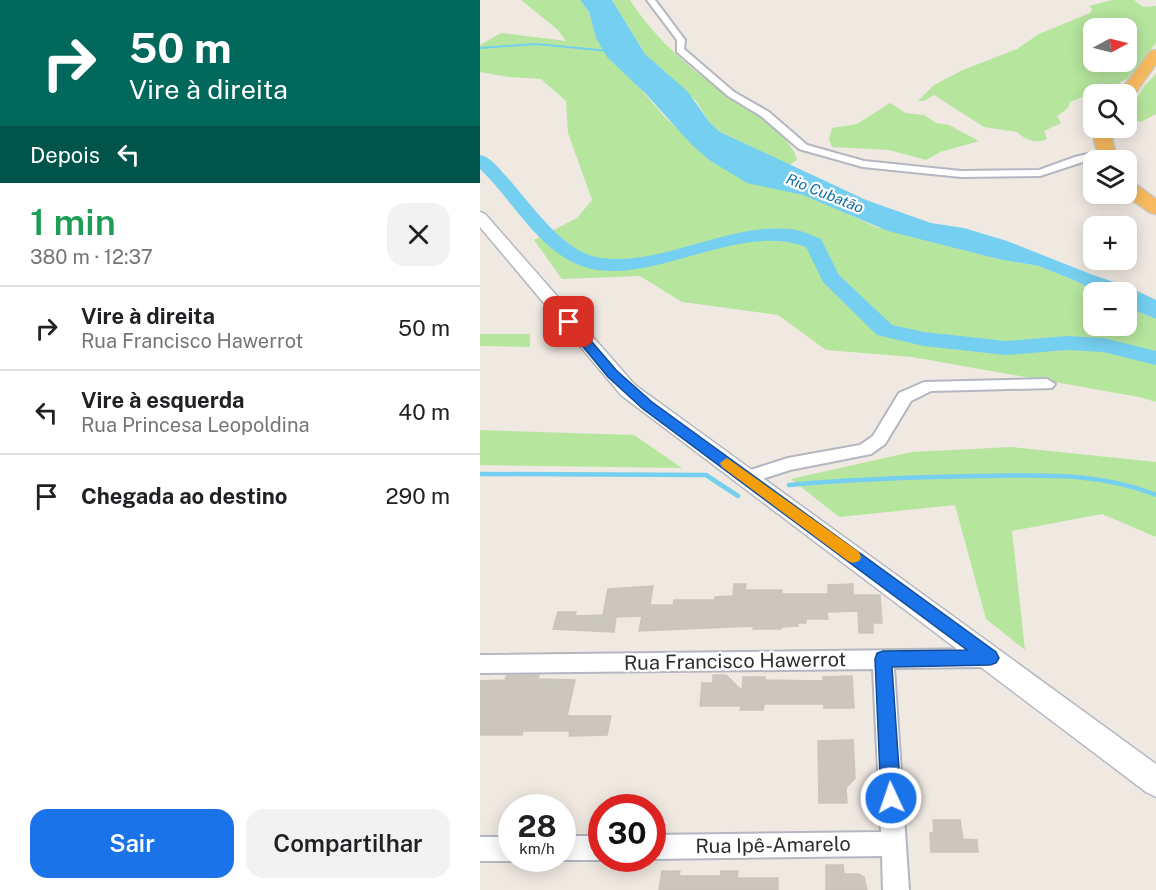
<!DOCTYPE html>
<html lang="pt">
<meta charset="utf-8">
<style>
body{margin:0;font-family:"Public Sans",sans-serif;background:#f2f2f2;color:#202124;height:100vh;display:flex;flex-direction:column;font-size:22px;white-space:nowrap}
*{box-sizing:border-box;margin:0}
p{font-size:20px;color:#757577}
.icon{flex:none;width:33px;height:33px;fill:none;stroke:currentColor;stroke-width:2;stroke-linecap:round;stroke-linejoin:round}
.map{position:relative;flex:1;overflow:hidden}
.sheet{display:flex;flex-direction:column;background:#fff;width:480px}
.sheet>*{flex:none}
.top-card{background:#00695c;color:#fff;overflow:hidden}
.needle{width:39px;rotate:83deg}
.buttons{position:absolute;left:603px;top:18px;display:grid;gap:12px}
.buttons a{display:grid;place-items:center;width:54px;height:54px;border-radius:12px;background:#fff;box-shadow:0 3px 15px #0003;font-size:30px}
.speed{position:absolute;left:18px;top:794px;display:flex;gap:12px;font-size:30px;font-weight:700;text-align:center}
.speed>*{display:grid;place-content:center;width:78px;height:78px;border-radius:50%;background:#fff;box-shadow:0 3px 15px #0003;line-height:1}
.speed small{font-size:15px;font-weight:400}
.speed .limit{border:9px solid #d22;background:#fff;color:#111}
.pin{position:absolute;display:grid;place-items:center;width:51px;height:51px;color:#fff;margin:-26px;border-radius:12px;box-shadow:0 3px 9px #0006}
.me{position:absolute;width:66px;margin:-33px;rotate:357deg;stroke-linejoin:round;filter:drop-shadow(0 0 4px #0008)}
.turn{display:flex;align-items:center;gap:21px;height:126px;padding:0 30px;font-size:27px}
.turn .icon{width:78px;height:78px;stroke-width:2.5}
.turn b{display:block;font-size:42px;line-height:51px}
.then{display:flex;align-items:center;height:57px;padding:0 30px;background:#0003;gap:12px;font-size:22px}
.round{display:grid;place-items:center;flex:none;width:63px;height:63px;border-radius:18px;background:#f2f2f2}
.overview{display:flex;align-items:center;justify-content:space-between;height:102px;padding:0 30px}
h1{font-size:36px;font-weight:600;line-height:45px;color:#1e9e55}
.action{display:flex;gap:12px;margin-top:auto;padding:12px 30px}
.action a{flex:1;height:69px;border-radius:18px;background:#1a73e8;color:#fff;font-size:24px;font-weight:600;line-height:69px;text-align:center}
.action a+a{background:#f2f2f2;color:#202124}
ul{padding:0;list-style:none}
li{display:flex;align-items:center;gap:18px;height:84px;padding:0 30px;border-top:2px solid #e0e0e0}
li div{flex:1}
li b{display:block;font-size:22px}
li em{font-style:normal}
main{display:flex;flex:1;min-height:0}
.map>svg:first-child{display:block}
</style>
<main>
<section class="sheet">
<div class="top-card">
<div class="turn"><svg class="icon" aria-label="right" viewBox="0 0 24 24"><path d="M7 20v-9h11M14 6l5 5-5 5"/></svg><div><b>50 m</b>Vire à direita</div></div>
<div class="then">Depois<svg class="icon" aria-label="left" viewBox="0 0 24 24"><path d="M17 20v-9H6M10 6l-5 5 5 5"/></svg></div>
</div>
<div class="overview"><div><h1>1 min</h1><p>380 m · 12:37</p></div><a class="round"><svg class="icon" aria-label="close" viewBox="0 0 24 24"><path d="M6 6l12 12M18 6L6 18"/></svg></a></div>
<ul>
<li><svg class="icon" aria-label="right" viewBox="0 0 24 24"><path d="M7 20v-9h11M14 6l5 5-5 5"/></svg><div><b>Vire à direita</b><p>Rua Francisco Hawerrot</p></div><em>50 m</em></li>
<li><svg class="icon" aria-label="left" viewBox="0 0 24 24"><path d="M17 20v-9H6M10 6l-5 5 5 5"/></svg><div><b>Vire à esquerda</b><p>Rua Princesa Leopoldina</p></div><em>40 m</em></li>
<li><svg class="icon" aria-label="arrive" viewBox="0 0 24 24"><path d="M6 21V4h12l-3 4 3 4H6"/></svg><div><b>Chegada ao destino</b></div><em>290 m</em></li>
</ul>
<div class="action"><a>Sair</a><a>Compartilhar</a></div>
</section>
<div class="map">
<svg width="676" height="890" viewBox="0 0 676 890">
<rect width="100%" height="100%" fill="#efe9e1"/>
<g fill="#b6e59e" fill-rule="evenodd">
<polygon points="41,0 100,0 109,12 116,37 182,114 229,160 342,202 396,227 518,259 559,266 596,281 617,292 614,292 614,326 646,326 647,307 676,319 676,402 659,397 432,357 346,350 298,315 202,302 160,276 82,279 54,240 97,218 112,200 88,133 86,101 61,79 28,77 0,72 0,45 21,33 86,41 78,30"/>
<path d="M132 0H150C166 25 186 46 208 65 232 87 313 131 317 160L309 165 240 132 230 123 216 101 165 54Z"/>
<path d="M632 0H654L663 7 676 6V43L647 79 639 83 642 88 633 94H614L613 101 610 94 590 102 588 108 577 116 581 123 564 131 567 139C556 144 545 140 537 132L504 127 454 95 444 101H438L454 85 483 70 537 49 559 34 610 13 612 9 609 6ZM646 28V62H614V28Z"/>
<polygon points="676,74 676,114 661,122 647,118 647,114 664,86"/>
<polygon points="410,103 426,113 444,115 456,123 469,125 499,141 460,152 446,160 409,150 352,147 349,139 352,128 377,124"/>
<polygon points="0,334 50,334 50,347 0,346"/>
<polygon points="0,430 154,435 202,468 0,465"/>
<polygon points="532,447 676,462 676,537 622,514 532,531 545,650 506,619 475,505 359,517 311,479 431,452"/>
</g>
<polygon fill="#75cff0" points="100,0 132,0 165,54 208,92 230,123 240,132 386,200 451,223 484,228 527,241 613,275 649,287 676,300 676,319 647,307 646,292 617,292 596,281 559,266 518,259 408,231 323,195 267,183 229,160 210,143 166,94 127,57 116,38 109,12"/>
<g fill="none" stroke-linecap="round" stroke-linejoin="round">
<polyline stroke="#75cff0" stroke-width="2" points="0,48 56,44 129,51"/>
<g stroke="#75cff0" stroke-width="4.5">
<polyline points="0,474 226,475 258,496"/>
<path d="M309 485C373 479 436 477 501 476 561 475 619 472 676 495"/>
</g>
<path fill="#75cff0" fill-rule="evenodd" d="M0 155C10 157 18 167 25 175 48 200 81 250 116 257 178 269 245 223 310 229 321 230 331 235 341 239L359 275 412 325 444 332 526 341 587 336 623 338 676 351V365L623 352 587 350 526 355 444 346 397 335 343 282 326 247C251 218 154 302 85 258 50 236 30 198 0 169Z"/>
</g>
<g fill="#cbc7bf" stroke="#cbc5ba" stroke-width="1.5">
<polygon points="254,584 266,584 265,590 302,590 302,594 348,594 348,585 373,584 373,595 400,595 402,623 393,623 393,633 379,633 378,611 347,612 348,619 326,619 326,623 318,623 318,626 301,627 301,629 273,629 274,626 159,631 162,616 136,617 134,632 73,629 78,612 96,612 95,616 123,615 128,589 173,586 170,605 193,605 194,600 235,600 235,597 253,596"/>
<polygon points="27,675 59,675 58,679 95,680 87,716 131,716 127,735 89,736 90,731 43,731 42,735 0,735 0,681 25,680"/>
<polygon points="233,675 246,675 262,691 263,677 285,677 285,680 343,681 343,677 372,676 374,708 344,708 344,704 284,704 283,710 260,710 261,706 220,706 222,683 233,683"/>
<polygon points="373,740 375,778 366,788 367,803 339,803 338,741"/>
<polygon points="453,820 480,820 483,839 497,840 498,852 451,852 450,833 454,832"/>
<polygon points="346,865 363,865 364,874 379,874 384,877 387,890 346,890"/>
<polygon points="182,871 200,871 199,876 241,876 241,871 258,871 257,878 298,878 298,890 179,890"/>
</g>
<g fill="none" stroke-linecap="round" stroke-linejoin="round">
<defs>
<g id="minor">
<polygon points="167,0 175,0 205,40 204,49 254,92 289,112 327,145 384,161 481,171 559,170 595,157 625,150 630,153 560,176 481,177 383,167 319,149 281,116 248,96 197,52 197,40"/>
<polygon points="567,379 575,384 572,388 451,391 431,401 405,444 391,454 310,470 267,484 261,483 258,478 261,473 308,458 380,445 393,436 419,393 444,382"/>
<polygon points="509,649 516,651 519,658 516,665 509,667 414,668 429,890 403,890 402,856 172,859 169,858 172,858 172,835 401,832 393,669 0,673 0,655"/>
<polygon points="82,836 122,836 122,858 127,858 122,860 82,860 77,858 82,858"/>
<polygon points="0,837 32,837 32,858 40,858 32,861 0,861"/>
</g>
<polygon id="tertiary" points="0,212 5,214 155,385 676,764 676,797 666,792 141,395 0,227"/>
<g id="trunk">
<polygon points="676,50 676,64 652,98 646,100 646,94 638,94 671,51"/>
<polygon points="618,128 634,128 632,140 638,160 620,160 614,140"/>
<polygon points="646,181 653,182 676,199 676,214 669,212 644,194 646,194"/>
</g>
</defs>
<use href="#minor" stroke="#b4b7c1" stroke-width="4"/>
<use href="#tertiary" stroke="#b4b7c1" stroke-width="3"/>
<use href="#trunk" stroke="#c9c9c9" stroke-width="3"/>
<use href="#minor" fill="#fff" fill-rule="evenodd"/>
<use href="#tertiary" fill="#fff" fill-rule="evenodd"/>
<use href="#trunk" fill="#f8ba60" fill-rule="evenodd"/>
</g>
<polygon fill="#1a73e8" stroke="#114b97" stroke-width="1.5" points="89,319 93,320 137,371 172,402 516,652 519,658 516,663 510,665 412,667 421,798 418,804 411,807 404,804 401,798 395,659 397,653 403,651 487,650 163,409 128,377 85,325 85,320"/>
<polygon fill="#f59e0b" points="247,458 379,552 381,557 379,561 373,563 368,561 242,467 240,463"/>
<g text-anchor="middle" dominant-baseline="central" stroke-width="4.5" stroke-linejoin="round" paint-order="stroke">
<g font-size="15" font-style="italic" fill="#0d6fa3" stroke="#fff">
<text transform="translate(345 193) rotate(22)">Rio Cubatão</text>
</g>
<g font-size="20" fill="#2e2e2e" stroke="#fff">
<text transform="translate(255 661) rotate(-1)">Rua Francisco Hawerrot</text>
<text transform="translate(293 845) rotate(-1)">Rua Ipê-Amarelo</text>
</g>
</g>
</svg>
<div class="buttons">
<a><svg class="needle" viewBox="-14 -14 28 28"><path d="M0-13l5 13h-10z" fill="#e53935"/><path d="M0 13l5-13h-10z" fill="#757577"/></svg></a>
<a><svg class="icon" aria-label="search" viewBox="0 0 24 24"><circle cx="10" cy="10" r="6"/><path d="M15 15l6 6"/></svg></a>
<a><svg class="icon" aria-label="layers" viewBox="0 0 24 24"><path d="M12 4l9 5-9 5-9-5zM3 14l9 5 9-5"/></svg></a>
<a>+</a>
<a>−</a>
</div>
<div class="speed"><div>28<small>km/h</small></div><div class="limit">30</div></div>
<div class="pin" style="left:89px;top:322px;background:#d93025"><svg class="icon" aria-label="arrive" viewBox="0 0 24 24"><path d="M6 21V4h12l-3 4 3 4H6"/></svg></div>
<svg class="me" style="left:411px;top:798px" viewBox="-20 -20 40 40"><circle r="17" fill="#1a73e8" stroke="#fff" stroke-width="3"/><path d="M0-11L8 9 0 5-8 9z" fill="#fff"/></svg>
</div>
</main>
